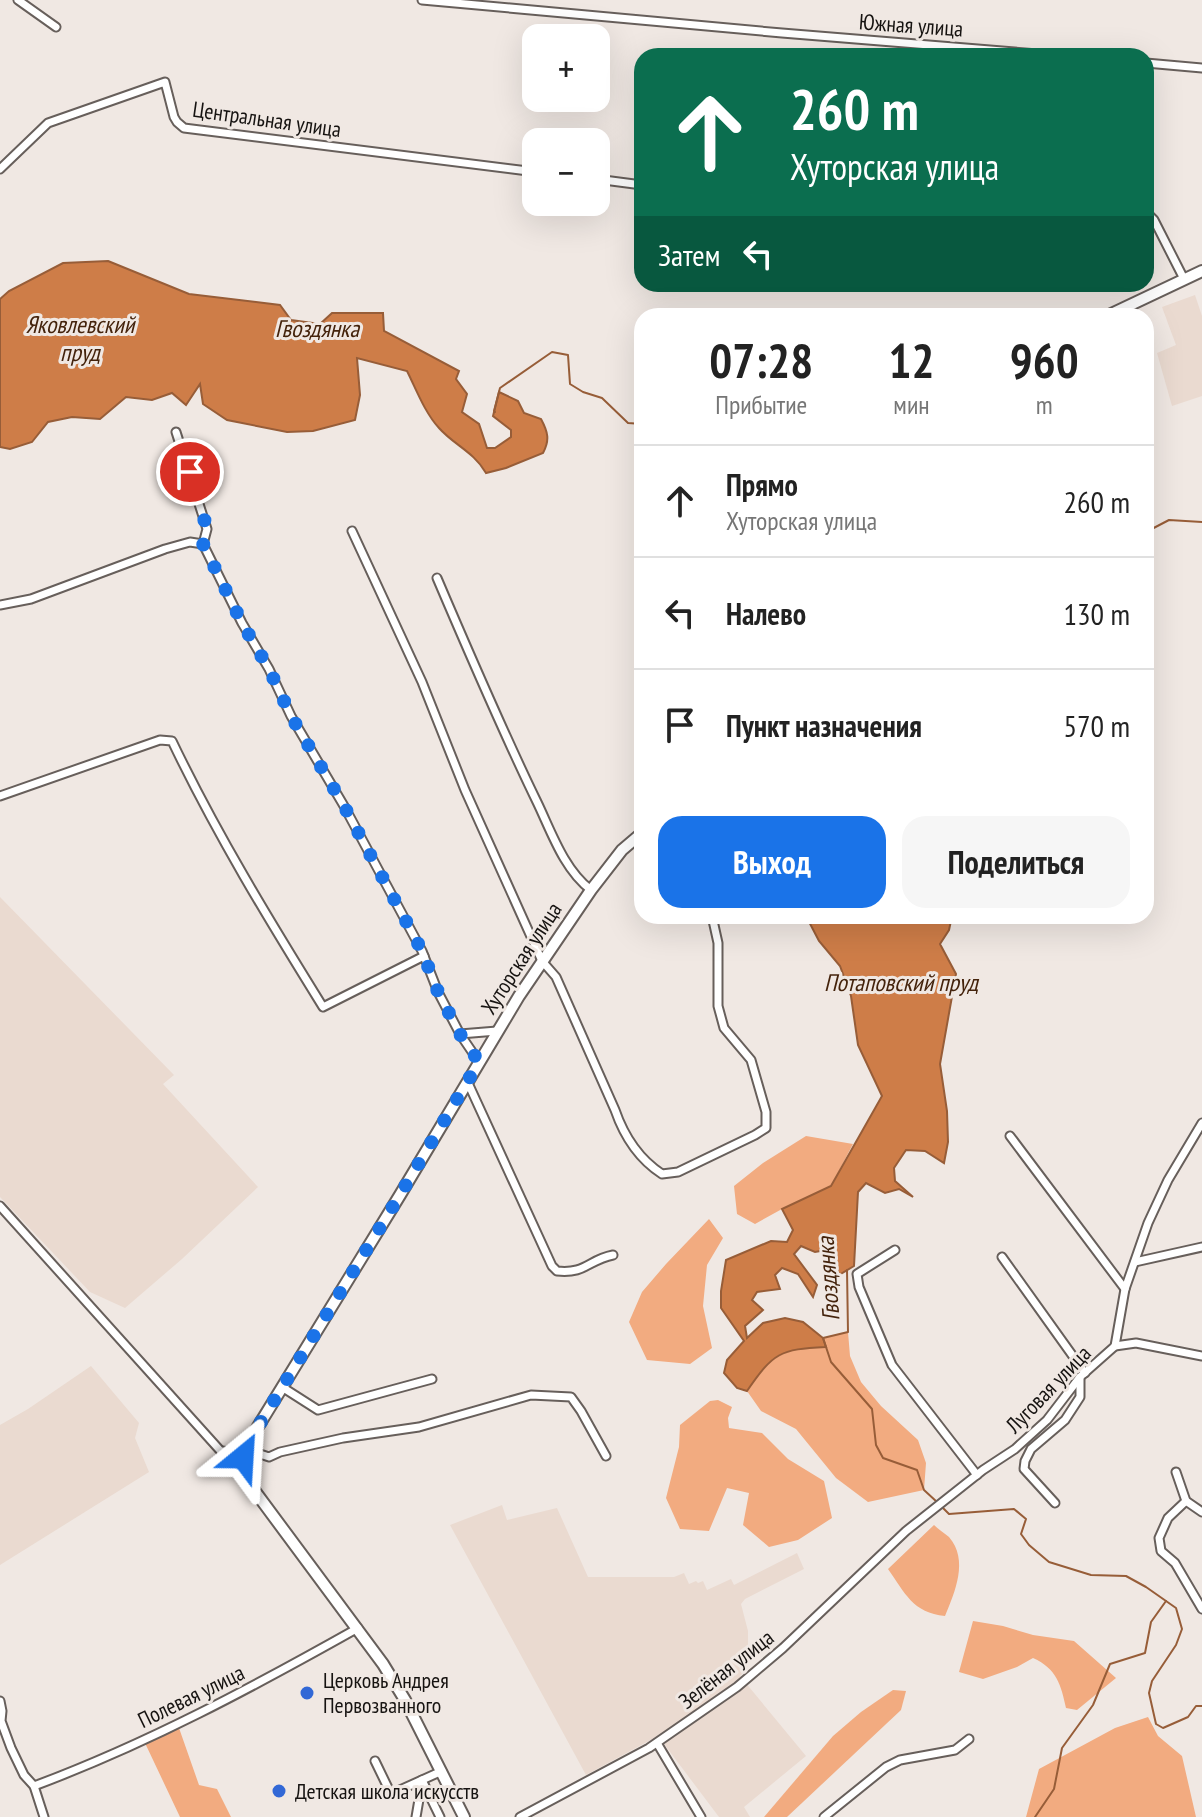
<!DOCTYPE html>
<html lang="ru">
<meta charset="utf-8">
<style>
body{margin:0;font-family:"PT Sans Narrow",sans-serif;background:#f6f6f6;color:#222;height:100vh;display:flex;flex-direction:column;font-size:30px;white-space:nowrap}
*{box-sizing:border-box;margin:0}
p{font-size:26px;color:#767676}
.icon{flex:none;width:44px;height:44px;fill:none;stroke:currentColor;stroke-width:2;stroke-linecap:round;stroke-linejoin:round}
.map{position:relative;flex:1;overflow:hidden}
.details{position:absolute;left:634px;top:308px;width:520px;height:616px;display:flex;flex-direction:column;background:#fff;border-radius:24px;box-shadow:0 8px 32px #0002}
.details>*{flex:none}
.guide{position:absolute;left:634px;top:48px;width:520px;height:244px;border-radius:24px;box-shadow:0 8px 32px #0002;background:#0b6e4f;color:#fff;overflow:hidden}
.tools{position:absolute;left:522px;top:24px;display:grid;gap:16px}
.tools a{display:grid;place-items:center;width:88px;height:88px;border-radius:16px;background:#fff;box-shadow:0 8px 32px #0002;font-size:40px}
.pin{position:absolute;display:grid;place-items:center;width:68px;height:68px;color:#fff;margin:-34px;border:4px solid #fff;border-radius:50%;box-shadow:0 2px 8px #0007}
.me{position:absolute;width:88px;margin:-44px;rotate:27deg;stroke-linejoin:round;filter:drop-shadow(0 0 6px #0008)}
.turn{display:flex;align-items:center;gap:28px;height:168px;padding:0 24px;font-size:36px}
.turn .icon{width:104px;height:104px;stroke-width:2.5}
.turn b{display:block;font-size:56px;line-height:68px}
.then{display:flex;align-items:center;height:76px;padding:0 24px;background:#0003;gap:16px;font-size:30px}
.eta{display:flex;justify-content:space-evenly;align-items:center;height:136px;text-align:center}
.eta b{font-size:48px;font-weight:800;line-height:56px}
.button{display:flex;gap:16px;margin-top:auto;padding:16px 24px}
.button a{flex:1;height:92px;border-radius:24px;background:#1a73e8;color:#fff;font-size:32px;font-weight:800;line-height:92px;text-align:center}
.button a+a{background:#f6f6f6;color:#222}
ul{padding:0;list-style:none}
li{display:flex;align-items:center;gap:24px;height:112px;padding:0 24px;border-top:2px solid #e0e0e0}
li div{flex:1}
li b{display:block;font-size:30px}
li em{font-style:normal}
.map>svg:first-child{display:block}
</style>
<div class="map">
<svg width="1202" height="1817" viewBox="0 0 1202 1817">
<rect width="100%" height="100%" fill="#f0e8e3"/>
<g fill="#eadad0">
<polygon points="1195,295 1202,316 1202,396 1172,406 1157,353 1176,345 1162,307"/>
<polygon points="0,897 174,1075 163,1084 258,1187 182,1259 125,1308 90,1292 0,1197"/>
<polygon points="91,1366 139,1423 135,1438 149,1472 0,1565 0,1425 28,1409"/>
<polygon points="502,1505 507,1520 557,1508 588,1577 674,1577 684,1573 689,1584 696,1581 698,1583 703,1581 707,1590 731,1579 734,1585 797,1553 804,1569 745,1599 741,1604 748,1631 748,1668 740,1676 806,1756 744,1807 750,1817 719,1817 658,1736 586,1775 450,1525"/>
</g>
<g fill="#f2ab80">
<polygon points="806,1136 853,1144 831,1186 782,1209 755,1224 737,1214 734,1186 763,1163"/>
<polygon points="709,1219 723,1238 707,1265 703,1306 712,1348 690,1364 647,1360 629,1322 642,1292 666,1264"/>
<path d="M848 1332 850 1356 861 1382 881 1406 918 1440 926 1463 924 1490 868 1502 836 1478 796 1429 761 1411 747 1391C773 1354 780 1349 826 1347L823 1338Z"/>
<polygon points="718,1400 732,1407 728,1418 729,1428 762,1433 788,1459 824,1481 832,1518 798,1540 769,1547 743,1525 749,1493 727,1488 709,1531 680,1529 666,1498 679,1447 680,1425 710,1401"/>
<path d="M934 1525C938 1529 944 1533 949 1537 969 1560 955 1592 945 1616 913 1613 905 1593 888 1569Z"/>
<path d="M973 1621 1003 1626 1033 1635 1074 1641 1116 1678 1077 1710 1066 1708C1061 1685 1057 1669 1033 1658L1017 1667 983 1679 959 1672Z"/>
<polygon points="893,1690 906,1691 901,1710 787,1817 764,1817 833,1736 861,1712"/>
<polygon points="1148,1717 1158,1736 1182,1756 1196,1817 1026,1817 1039,1769 1115,1728"/>
<polygon points="179,1728 199,1785 217,1789 231,1817 180,1817 145,1743"/>
</g>
<g fill="#ce7d48" stroke="#975d38" stroke-width="2">
<path d="M108 261 189 294 280 305 291 320 320 324 332 313H383L384 331 459 371 456 379 467 394 462 412 479 424 487 448H495L511 437V430L493 416 499 392 518 401 524 413 541 419C548 432 550 440 543 453L506 468 486 473C474 452 454 445 439 428 425 413 416 389 407 371L357 358 360 395 355 420 313 431 287 432 227 420 203 404 200 384 186 405 172 393 152 400 126 397 100 419 72 417 48 422 32 442 10 449 0 447V299L9 291 63 263Z"/>
<path d="M806 916H952L949 930 940 944 956 974 940 1064 947 1111 948 1142 944 1163 925 1151 906 1150 894 1168 895 1181 913 1197 899 1189 885 1193 866 1183 858 1192 854 1266 839 1275 832 1249 815 1252 801 1246 794 1254 817 1285 813 1297 798 1274 782 1268 775 1275 780 1289 757 1292 752 1300 763 1310 745 1326 747 1338 763 1323 785 1318 803 1322 823 1338 826 1347C780 1349 773 1353 747 1391L737 1388 724 1373 727 1360 744 1341 721 1308V1291L726 1260 771 1241 787 1242 793 1230 782 1209 831 1186 882 1096 858 1045 851 996 840 966 819 941Z"/>
</g>
<g fill="none" stroke-linecap="round" stroke-linejoin="round">
<g stroke="#975d38" stroke-width="2">
<polyline points="495,412 494,411 500,388 552,352 568,355 570,384 583,392 602,398 628,423 642,424"/>
<polyline points="1146,532 1169,520 1202,522"/>
<polyline points="847,1270 848,1332 823,1338 831,1362 872,1409 876,1445 883,1458 917,1470 924,1490 937,1502"/>
<polyline points="942,1507 949,1514 1014,1509 1026,1519 1021,1534 1029,1545 1049,1562 1091,1575 1126,1576 1146,1587 1176,1608 1182,1629 1176,1645 1152,1681 1149,1693 1156,1724 1163,1728 1188,1717 1196,1706 1202,1706"/>
<polyline points="1035,1817 1054,1789 1062,1748 1093,1705 1110,1664 1145,1653 1151,1622 1166,1601"/>
</g>
<defs>
<g id="street">
<polyline points="18,0 56,27"/>
<polyline points="422,0 782,33 1063,56"/>
<polyline points="1146,63 1202,68"/>
<polyline points="0,169 48,123 165,82 174,117 177,122 184,128 536,172"/>
<polyline points="596,179 642,185"/>
<polyline points="1146,212 1154,220 1184,279"/>
<polyline points="176,432 207,529 203,544"/>
<path d="M352 531 422 682 465 790 542 961 556 977 615 1110C624 1136 639 1159 662 1174L678 1172 755 1135 766 1128V1112L751 1060 724 1028 718 1006V943L712 916"/>
<path d="M437 578C469 653 501 728 537 802 551 831 564 870 591 890"/>
<polyline points="0,605 31,599 165,549 190,542 203,544 242,623 269,669 291,716 344,806 422,951 438,992 460,1034 479,1062"/>
<path d="M0 796 160 740 172 741C216 833 269 920 323 1007L424 956"/>
<polyline points="460,1034 497,1031"/>
<path d="M468 1083 552 1266 557 1271C586 1274 588 1260 613 1255"/>
<polyline points="1010,1136 1125,1289"/>
<polyline points="0,1206 244,1477"/>
<polyline points="895,1250 857,1274 859,1287 892,1365 977,1475"/>
<polyline points="1002,1257 1085,1373"/>
<polyline points="1135,1262 1202,1247"/>
<polyline points="1115,1346 1136,1343 1202,1356"/>
<polyline points="282,1387 318,1410 432,1379"/>
<polyline points="245,1449 269,1457 280,1452 343,1438 419,1427 531,1395 571,1397 581,1411 606,1456"/>
<polyline points="221,1451 234,1452 246,1444"/>
<polyline points="1176,1472 1186,1501 1202,1512"/>
<polyline points="1186,1501 1168,1518 1159,1538 1161,1551 1175,1563 1202,1609"/>
<polyline points="1055,1503 1024,1469 1025,1461 1031,1449 1065,1420 1080,1397 1080,1377"/>
<polyline points="0,1701 2,1711 1,1721 11,1748 24,1775 34,1786 44,1817"/>
<polyline points="657,1743 701,1817"/>
<polyline points="375,1761 391,1794 422,1780"/>
<path d="M34 1786C147 1744 253 1687 358 1628"/>
<polyline points="416,1817 422,1782"/>
<polyline points="440,1817 422,1780 442,1771"/>
<polyline points="520,1817 649,1748 737,1687 783,1648 906,1531 983,1470 1015,1449 1047,1420 1080,1377 1115,1346 1125,1289 1148,1223 1168,1180 1202,1123"/>
<polyline points="824,1817 886,1767 900,1760 955,1750 969,1739"/>
</g>
<g id="secondary">
<polyline points="1107,316 1202,271"/>
<path d="M464 1817 405 1700 383 1664 248 1482C242 1467 241 1457 248 1443L400 1195 519 996 591 890 622 850 642 833"/>
</g>
</defs>
<use href="#street" stroke="#675f5b" stroke-width="11"/>
<use href="#secondary" stroke="#675f5b" stroke-width="14"/>
<use href="#street" stroke="#fff" stroke-width="7"/>
<use href="#secondary" stroke="#fff" stroke-width="10"/>
</g>
<g fill="none" stroke-linecap="round" stroke-linejoin="round">
<polyline stroke="#1a73e8" stroke-width="14" stroke-dasharray="0 25.2" points="190,472 207,529 203,544 242,623 269,669 291,716 344,806 422,951 438,992 460,1034 479,1062 400,1195 248,1443 243,1457"/>
</g>
<g fill="#3268d6" stroke="#f0e8e3" stroke-width="3">
<circle cx="307" cy="1693" r="8"/>
<circle cx="279" cy="1791" r="8"/>
</g>
<g text-anchor="middle" dominant-baseline="central" stroke-width="6" stroke-linejoin="round" paint-order="stroke">
<g font-size="22" fill="#161311" stroke="#f0e8e3">
<text transform="translate(911 25) rotate(4)">Южная улица</text>
<text transform="translate(267 119) rotate(8)">Центральная улица</text>
<text transform="translate(521 958) rotate(-57)">Хуторская улица</text>
<text transform="translate(1048 1389) rotate(-46)">Луговая улица</text>
<text transform="translate(726 1669) rotate(-38)">Зелёная улица</text>
<text transform="translate(191 1696) rotate(-26)">Полевая улица</text>
</g>
<g font-size="22" fill="#161311" stroke="#f0e8e3" text-anchor="start">
<text x="323" y="1680">Церковь Андрея<tspan x="323" dy="25">Первозванного</tspan></text>
<text x="295" y="1791">Детская школа искусств</text>
</g>
<g font-size="24" font-style="italic" fill="#44230c" stroke="#f0e8e3">
<text x="80" y="324">Яковлевский<tspan x="80" dy="28">пруд</tspan></text>
<text x="317" y="328">Гвоздянка</text>
<text x="901" y="982">Потаповский пруд</text>
<text transform="translate(828 1279) rotate(-94)">Гвоздянка</text>
</g>
</g>
</svg>
<div class="tools">
<a>+</a>
<a>−</a>
</div>
<div class="pin" style="left:190px;top:472px;background:#d93025"><svg class="icon" aria-label="arrive" viewBox="0 0 24 24"><path d="M6 21V4h12l-3 4 3 4H6"/></svg></div>
<svg class="me" style="left:243px;top:1457px" viewBox="-20 -20 40 40"><path d="M0-17L14 15 0 8-14 15z" fill="#1a73e8" stroke="#fff" stroke-width="4"/></svg>
<div class="guide">
<div class="turn"><svg class="icon" aria-label="ahead" viewBox="0 0 24 24"><path d="M12 20V5M6 11l6-6 6 6"/></svg><div><b>260 m</b>Хуторская улица</div></div>
<div class="then">Затем<svg class="icon" aria-label="left" viewBox="0 0 24 24"><path d="M17 20v-9H6M10 6l-5 5 5 5"/></svg></div>
</div>
<section class="details">
<div class="eta">
<div><b>07:28</b><p>Прибытие</p></div>
<div><b>12</b><p>мин</p></div>
<div><b>960</b><p>m</p></div>
</div>
<ul>
<li><svg class="icon" aria-label="ahead" viewBox="0 0 24 24"><path d="M12 20V5M6 11l6-6 6 6"/></svg><div><b>Прямо</b><p>Хуторская улица</p></div><em>260 m</em></li>
<li><svg class="icon" aria-label="left" viewBox="0 0 24 24"><path d="M17 20v-9H6M10 6l-5 5 5 5"/></svg><div><b>Налево</b></div><em>130 m</em></li>
<li><svg class="icon" aria-label="arrive" viewBox="0 0 24 24"><path d="M6 21V4h12l-3 4 3 4H6"/></svg><div><b>Пункт назначения</b></div><em>570 m</em></li>
</ul>
<div class="button"><a>Выход</a><a>Поделиться</a></div>
</section>
</div>
